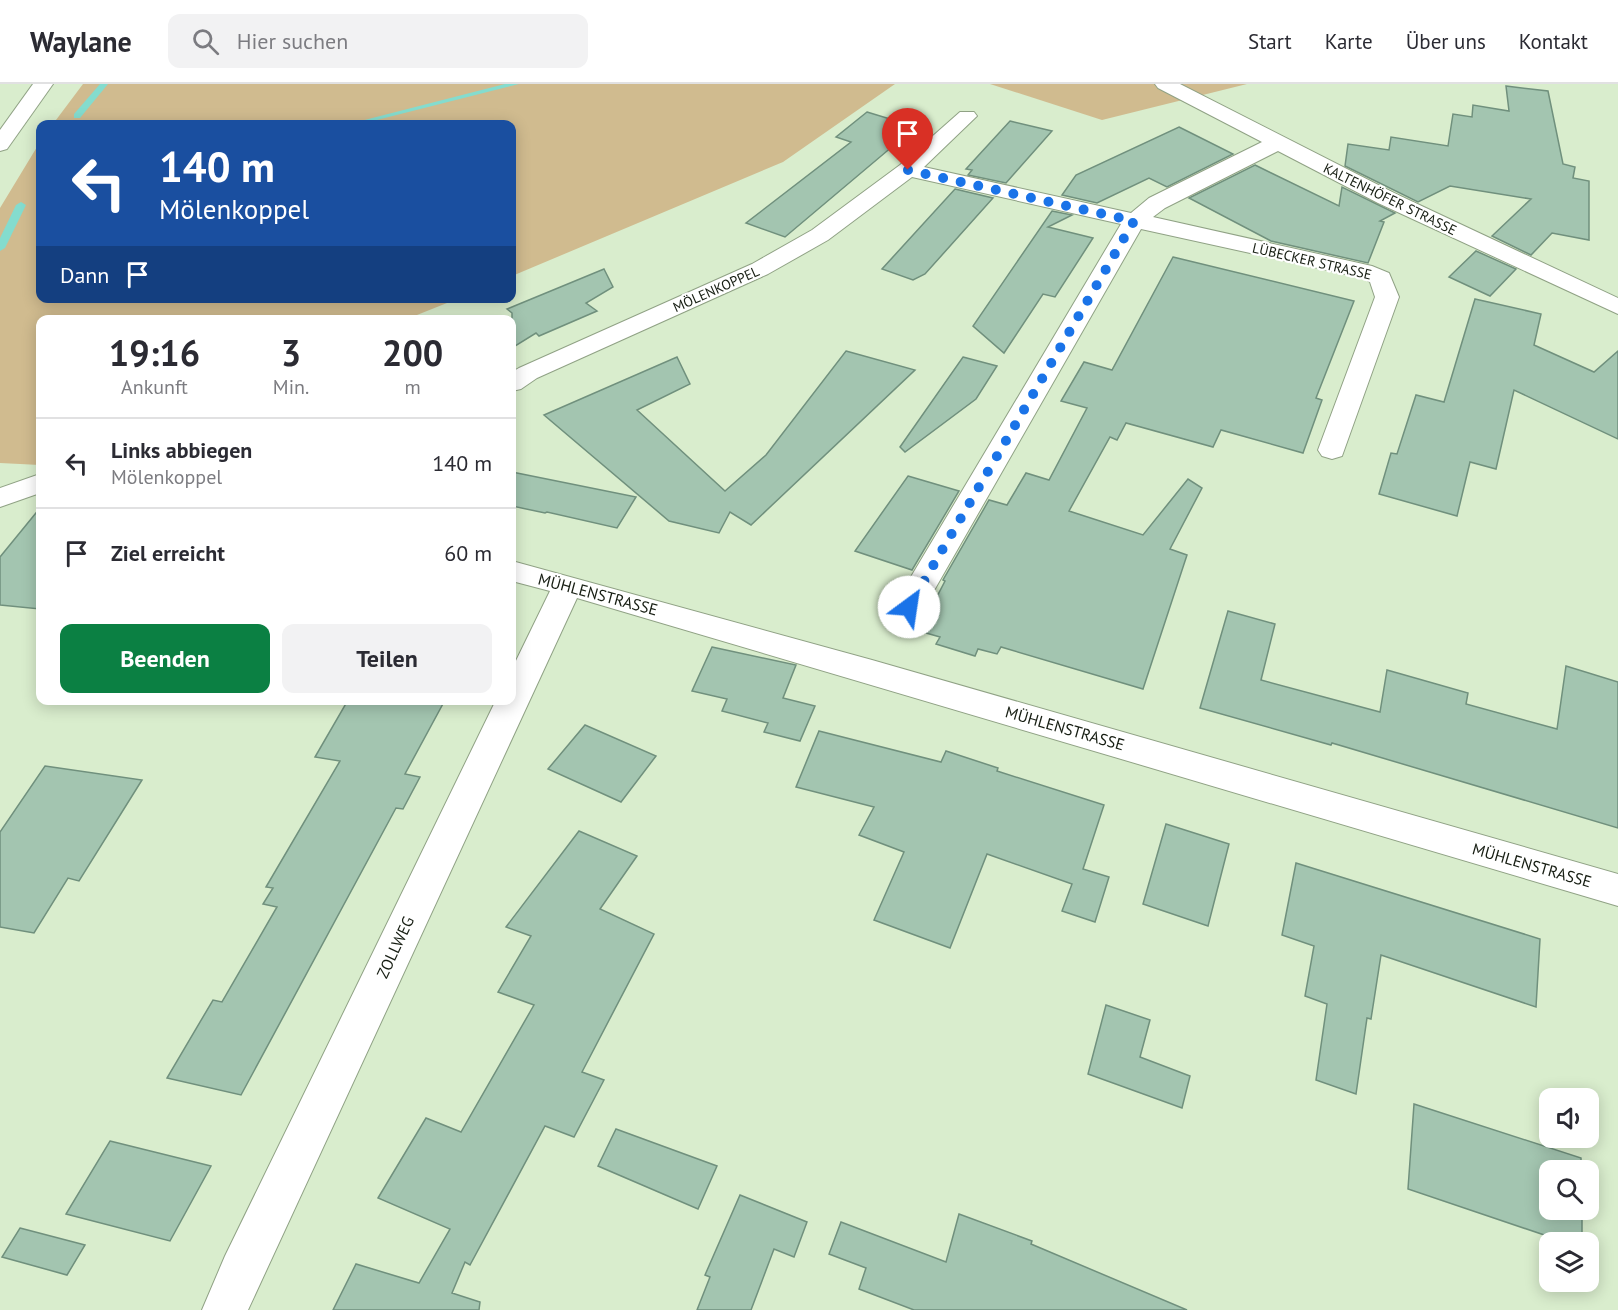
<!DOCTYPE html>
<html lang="de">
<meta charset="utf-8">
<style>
body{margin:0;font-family:"PT Sans",sans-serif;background:#f2f2f3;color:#2b2b33;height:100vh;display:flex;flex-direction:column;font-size:22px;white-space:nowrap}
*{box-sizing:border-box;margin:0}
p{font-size:20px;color:#7c7c81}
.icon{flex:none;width:33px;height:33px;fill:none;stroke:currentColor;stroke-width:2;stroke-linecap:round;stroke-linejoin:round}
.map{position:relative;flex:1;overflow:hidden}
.drawer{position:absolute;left:36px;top:231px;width:480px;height:390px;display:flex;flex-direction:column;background:#fff;border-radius:12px;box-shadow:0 3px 15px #0003}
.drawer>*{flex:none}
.banner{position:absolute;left:36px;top:36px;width:480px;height:183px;border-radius:12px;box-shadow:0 3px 15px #0003;background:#1a4fa0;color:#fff;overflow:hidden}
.fabs{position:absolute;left:1539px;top:1004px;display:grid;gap:12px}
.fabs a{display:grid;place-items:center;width:60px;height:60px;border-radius:12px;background:#fff;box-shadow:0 3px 15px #0003;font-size:30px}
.pin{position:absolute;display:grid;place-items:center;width:51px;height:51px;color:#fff;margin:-62px -26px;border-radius:50% 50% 50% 0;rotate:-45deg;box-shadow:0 0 6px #0007}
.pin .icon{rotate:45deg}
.me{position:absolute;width:66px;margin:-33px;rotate:31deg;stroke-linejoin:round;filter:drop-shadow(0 0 4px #0008)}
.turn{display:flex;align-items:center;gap:21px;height:126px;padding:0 24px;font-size:27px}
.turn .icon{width:78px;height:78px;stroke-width:2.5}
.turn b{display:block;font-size:42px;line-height:51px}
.then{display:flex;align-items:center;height:57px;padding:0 24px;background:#0003;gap:12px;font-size:22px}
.eta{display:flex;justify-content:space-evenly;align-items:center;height:102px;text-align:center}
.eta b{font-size:36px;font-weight:700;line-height:42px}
.button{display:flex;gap:12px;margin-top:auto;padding:12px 24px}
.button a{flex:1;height:69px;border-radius:12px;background:#0b8043;color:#fff;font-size:24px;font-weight:700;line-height:69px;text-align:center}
.button a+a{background:#f2f2f3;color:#2b2b33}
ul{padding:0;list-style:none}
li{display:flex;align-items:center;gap:18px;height:90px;padding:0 24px;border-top:2px solid #e1e1e2}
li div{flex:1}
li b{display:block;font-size:22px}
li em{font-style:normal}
header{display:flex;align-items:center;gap:36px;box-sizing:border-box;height:84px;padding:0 30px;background:#fff;border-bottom:2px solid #e1e1e2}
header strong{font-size:28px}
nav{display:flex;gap:33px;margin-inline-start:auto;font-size:21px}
.search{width:420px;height:54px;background:#f2f2f3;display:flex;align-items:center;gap:15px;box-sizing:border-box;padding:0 21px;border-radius:12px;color:#7c7c81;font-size:22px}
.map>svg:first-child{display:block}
</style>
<header>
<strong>Waylane</strong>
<div class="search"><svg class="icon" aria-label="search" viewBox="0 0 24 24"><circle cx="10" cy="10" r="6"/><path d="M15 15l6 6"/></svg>Hier suchen</div>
<nav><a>Start</a><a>Karte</a><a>Über uns</a><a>Kontakt</a></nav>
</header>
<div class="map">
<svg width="1618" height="1226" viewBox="0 0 1618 1226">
<rect width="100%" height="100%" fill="#d9edcd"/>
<g fill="#d0bb8f">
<polygon points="83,0 895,0 783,78 512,192 512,40 53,40"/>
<polygon points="990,0 1247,0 1102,36"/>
<polygon points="40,58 40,214 457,215 407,235 40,236 40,381 0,379 0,124"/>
</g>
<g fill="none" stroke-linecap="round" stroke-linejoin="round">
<g fill="#84dcce" fill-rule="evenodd">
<polygon points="100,0 108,0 80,34 74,34 74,30"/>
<polygon points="505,0 519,0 361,40 349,40"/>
<polygon points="21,118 26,121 5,164 0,167 0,154 16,121"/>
</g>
</g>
<g fill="#a3c5b0" stroke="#70907d" stroke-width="1.5">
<polygon points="1506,2 1548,7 1563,80 1575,83 1573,94 1589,97 1589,156 1552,149 1531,171 1492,152 1531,115 1450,102 1418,118 1345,82 1348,60 1389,66 1391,53 1448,62 1453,30 1472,33 1473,21 1509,27"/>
<polygon points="867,28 910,41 890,58 893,62 785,153 746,139 851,58 836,53"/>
<polygon points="1010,37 1052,47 1006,99 968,91 972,86 966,85"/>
<polygon points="1179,43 1233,70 1167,103 1149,94 1097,119 1062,111 1076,91"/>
<polygon points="1255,81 1339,122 1342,103 1395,129 1380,137 1384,138 1368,179 1271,157 1189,114"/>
<polygon points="955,105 993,114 925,190 913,196 882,185"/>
<polygon points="1052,127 1072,131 1048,143 1093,154 1055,213 1043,210 1004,269 973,242"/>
<polygon points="1476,167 1516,185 1490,212 1449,193"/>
<polygon points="1173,173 1354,217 1316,314 1322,316 1303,369 1221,346 1213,363 1126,339 1117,356 1110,353 1069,427 1143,451 1188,395 1202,404 1170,465 1187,471 1143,605 1001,563 997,570 978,565 975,572 936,560 940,553 919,547 945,497 943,496 989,416 1007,421 1026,389 1049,396 1087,324 1061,317 1084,278 1112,286"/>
<polygon points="604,185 613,203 586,219 597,227 539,252 536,249 512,264 512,229 507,225"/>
<polygon points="1475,215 1541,230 1534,261 1594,288 1618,267 1618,355 1514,306 1496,385 1470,378 1457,432 1379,410 1391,369 1397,370 1416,311 1444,318"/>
<polygon points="846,267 915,286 751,441 730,428 719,449 669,437 544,331 677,273 690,300 637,326 725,407 766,371"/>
<polygon points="963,273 997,282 976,315 905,368 900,363"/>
<polygon points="512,388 636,413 617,444 547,428 545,429 512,422"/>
<polygon points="908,392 959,407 912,486 855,467"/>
<polygon points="40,424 40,525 0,521 0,473"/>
<polygon points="1228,527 1275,540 1261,596 1380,628 1387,586 1468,609 1466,620 1557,645 1566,582 1618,598 1618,744 1332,659 1331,661 1200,624"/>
<polygon points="712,563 796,581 783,614 815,622 800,657 764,648 768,639 722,627 727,615 692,607"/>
<polygon points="348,616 445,616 405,690 420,693 403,725 396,724 241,1011 167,994 213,916 222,918 277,823 263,820 273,804 266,803 340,677 315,673"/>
<polygon points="585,641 656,672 621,718 548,685"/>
<polygon points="819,647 941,678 946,667 998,684 997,687 1104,721 1083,785 1109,793 1095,838 1062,827 1072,800 987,770 950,864 874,836 904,768 859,751 874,723 796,703"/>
<polygon points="45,682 142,696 79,797 68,794 34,849 0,843 0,748"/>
<polygon points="1166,740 1229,760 1208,842 1143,820"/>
<polygon points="579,747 637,772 600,825 654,850 582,988 604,996 574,1053 545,1042 470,1181 465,1178 452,1209 480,1218 479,1226 333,1226 356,1180 419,1199 450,1145 378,1114 426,1034 461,1048 534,921 498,908 531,852 506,843"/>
<polygon points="1296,779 1540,855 1536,923 1381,871 1371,935 1367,934 1356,1010 1316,996 1327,920 1305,912 1314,862 1282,851"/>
<polygon points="1106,921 1150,936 1140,973 1190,992 1182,1024 1088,990"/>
<polygon points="1414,1020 1581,1074 1581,1086 1550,1086 1550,1125 1582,1125 1582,1158 1565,1158 1408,1105"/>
<polygon points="616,1045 717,1082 698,1125 598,1082"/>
<polygon points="110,1057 211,1082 170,1157 66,1130"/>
<polygon points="740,1111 807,1138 794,1173 774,1165 751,1226 697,1226 710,1193 705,1191"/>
<polygon points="959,1130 1032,1157 1031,1160 1187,1226 914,1226 859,1205 866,1184 829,1170 841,1138 946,1178"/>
<polygon points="20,1144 85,1161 67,1191 2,1173"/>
</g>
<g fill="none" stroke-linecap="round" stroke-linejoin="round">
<defs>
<g id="minor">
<polygon points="1155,0 1180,0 1394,109 1618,214 1618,230 1378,119 1278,67 1165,124 1153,133 1372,182 1389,189 1399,213 1342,372 1332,375 1322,372 1318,366 1375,213 1370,198 1364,194 1141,145 920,531 909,534 898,531 893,523 1121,140 912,93 828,156 768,190 537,294 521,305 512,307 512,288 519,284 752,180 812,146 900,81 960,28 974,28 977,32 924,83 1131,129 1149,114 1262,58 1158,4"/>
<polygon points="40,390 40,409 0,423 0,404"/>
<polygon points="512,477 872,576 1618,790 1618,822 577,514 248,1226 202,1226 225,1172 496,616 512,616 512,585 550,507 512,497"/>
</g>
<polygon id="secondary" points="33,0 53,0 7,65 0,67 0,46"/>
</defs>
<use href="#minor" stroke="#90a285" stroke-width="2"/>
<use href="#secondary" stroke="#90a285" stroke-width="2"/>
<use href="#minor" fill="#fff" fill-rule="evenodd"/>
<use href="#secondary" fill="#fff" fill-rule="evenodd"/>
</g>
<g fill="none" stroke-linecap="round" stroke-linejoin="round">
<polyline stroke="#1a73e8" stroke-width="10" stroke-dasharray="0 18" points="908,86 1134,137 909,523"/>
</g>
<g text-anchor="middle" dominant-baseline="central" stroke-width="4.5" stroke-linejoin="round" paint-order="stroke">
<g font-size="14" fill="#161d12" stroke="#fff">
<text transform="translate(1390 115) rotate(26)">KALTENHÖFER STRASSE</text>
<text transform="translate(1312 177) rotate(13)">LÜBECKER STRASSE</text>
<text transform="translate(716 205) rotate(-24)">MÖLENKOPPEL</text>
</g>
<g font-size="16" fill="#161d12" stroke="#fff">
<text transform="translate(598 510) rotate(15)">MÜHLENSTRASSE</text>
<text transform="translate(1065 644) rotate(16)">MÜHLENSTRASSE</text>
<text transform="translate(1532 781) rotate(16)">MÜHLENSTRASSE</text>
<text transform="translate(395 863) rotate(-65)">ZOLLWEG</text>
</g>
</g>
</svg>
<div class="fabs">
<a><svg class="icon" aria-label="sound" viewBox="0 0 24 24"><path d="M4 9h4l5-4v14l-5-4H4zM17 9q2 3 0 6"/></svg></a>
<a><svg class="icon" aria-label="search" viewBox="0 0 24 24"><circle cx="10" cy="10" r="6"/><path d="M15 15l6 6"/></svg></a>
<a><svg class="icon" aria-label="layers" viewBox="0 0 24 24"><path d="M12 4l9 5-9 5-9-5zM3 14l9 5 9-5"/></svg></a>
</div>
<div class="pin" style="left:908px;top:86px;background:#d93025"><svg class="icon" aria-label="arrive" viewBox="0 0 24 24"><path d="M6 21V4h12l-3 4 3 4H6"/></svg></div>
<svg class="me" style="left:909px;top:523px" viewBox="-20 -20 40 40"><circle r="19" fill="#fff"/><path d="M0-13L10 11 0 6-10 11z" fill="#1a73e8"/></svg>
<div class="banner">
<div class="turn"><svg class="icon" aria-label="left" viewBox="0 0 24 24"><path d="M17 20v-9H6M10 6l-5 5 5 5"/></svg><div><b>140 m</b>Mölenkoppel</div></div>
<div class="then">Dann<svg class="icon" aria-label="arrive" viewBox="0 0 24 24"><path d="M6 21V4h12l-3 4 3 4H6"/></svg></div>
</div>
<section class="drawer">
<div class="eta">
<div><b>19:16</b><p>Ankunft</p></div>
<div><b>3</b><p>Min.</p></div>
<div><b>200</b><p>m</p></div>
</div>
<ul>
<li><svg class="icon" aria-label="left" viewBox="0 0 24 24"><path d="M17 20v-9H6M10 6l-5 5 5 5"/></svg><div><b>Links abbiegen</b><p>Mölenkoppel</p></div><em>140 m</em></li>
<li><svg class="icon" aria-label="arrive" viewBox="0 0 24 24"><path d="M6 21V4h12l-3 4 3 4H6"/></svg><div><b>Ziel erreicht</b></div><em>60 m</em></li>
</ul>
<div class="button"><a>Beenden</a><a>Teilen</a></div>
</section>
</div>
